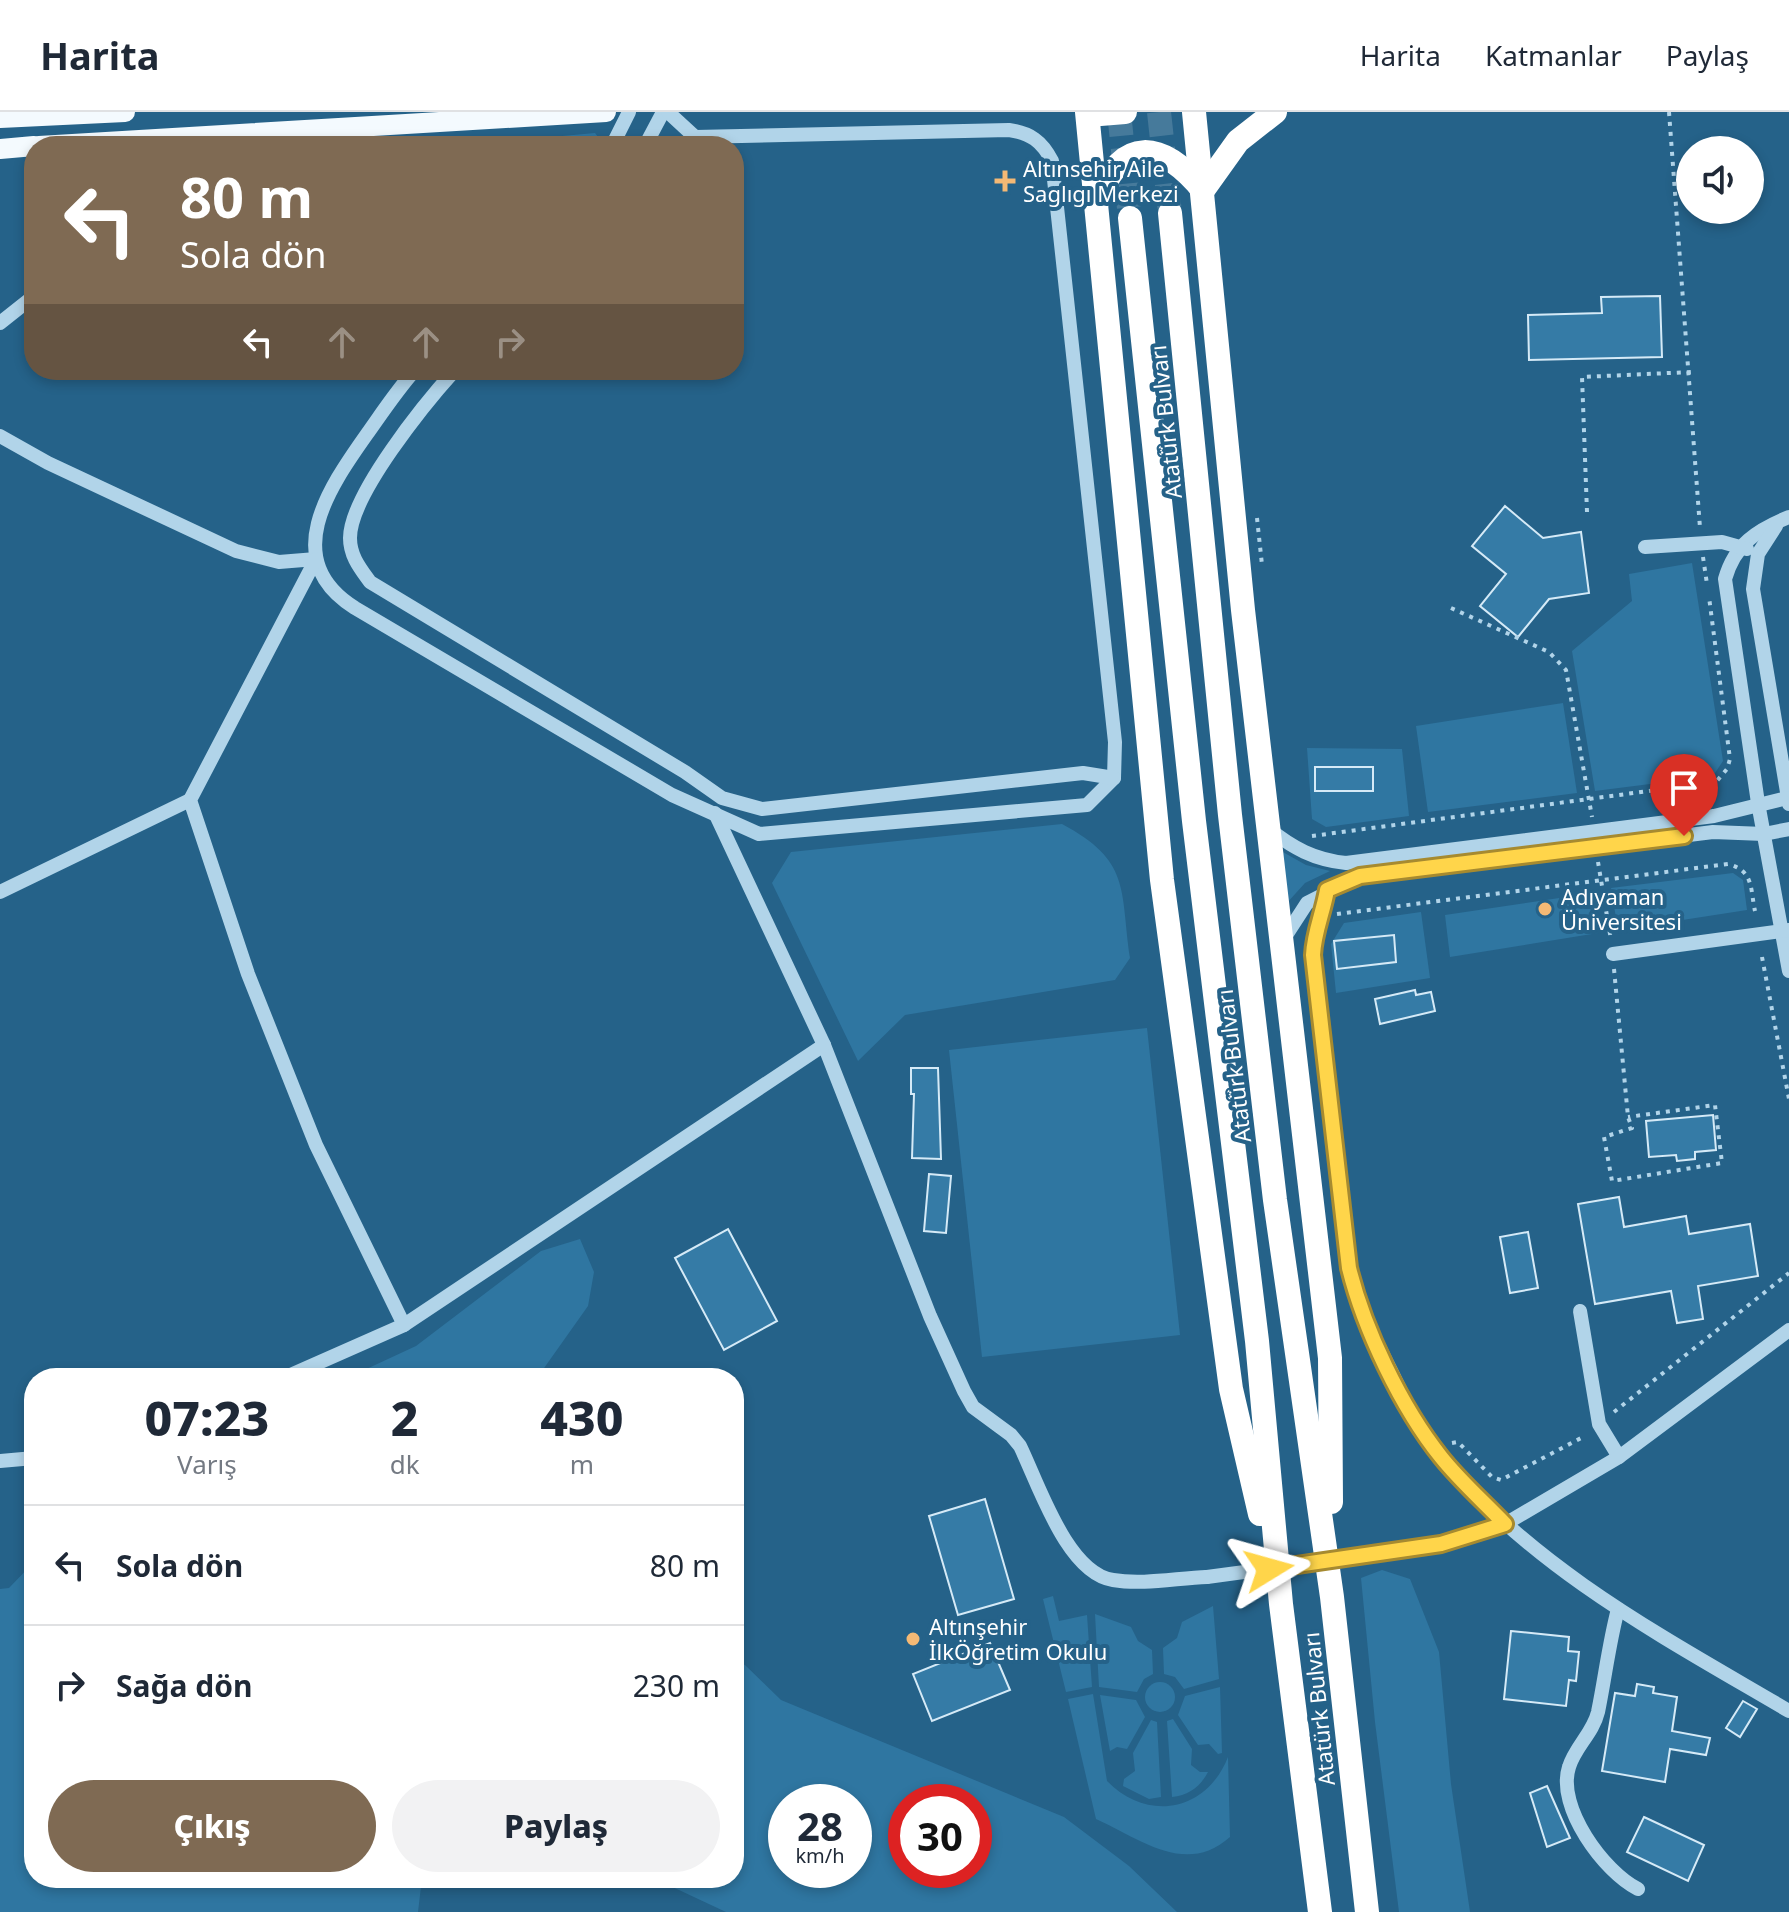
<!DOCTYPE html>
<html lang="tr">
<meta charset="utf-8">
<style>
body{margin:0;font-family:"Noto Sans",sans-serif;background:#f2f2f3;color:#1f2937;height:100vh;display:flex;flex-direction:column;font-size:30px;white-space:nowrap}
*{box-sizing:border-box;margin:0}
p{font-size:26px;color:#747a83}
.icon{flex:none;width:44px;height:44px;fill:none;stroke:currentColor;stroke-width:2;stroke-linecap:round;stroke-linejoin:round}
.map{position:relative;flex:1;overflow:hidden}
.panel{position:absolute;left:24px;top:1256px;width:720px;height:520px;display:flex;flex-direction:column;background:#fff;border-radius:32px;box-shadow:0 4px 12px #0003}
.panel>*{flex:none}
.hud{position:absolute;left:24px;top:24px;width:720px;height:244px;border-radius:32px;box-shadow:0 4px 12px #0003;background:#7f6a53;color:#fff;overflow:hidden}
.buttons{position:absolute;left:1676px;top:24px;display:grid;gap:16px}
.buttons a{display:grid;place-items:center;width:88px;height:88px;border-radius:50%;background:#fff;box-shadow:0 4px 12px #0003;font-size:40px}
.speed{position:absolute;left:768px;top:1672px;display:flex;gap:16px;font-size:40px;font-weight:700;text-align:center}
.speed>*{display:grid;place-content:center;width:104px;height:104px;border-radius:50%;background:#fff;box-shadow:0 4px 12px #0003;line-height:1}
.speed small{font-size:20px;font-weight:400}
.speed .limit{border:12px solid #d22;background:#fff;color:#111}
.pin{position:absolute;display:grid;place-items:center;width:68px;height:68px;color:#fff;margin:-82px -34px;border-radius:50% 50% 50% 0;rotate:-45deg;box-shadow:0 0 8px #0007}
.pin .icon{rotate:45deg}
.me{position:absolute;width:88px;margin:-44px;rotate:82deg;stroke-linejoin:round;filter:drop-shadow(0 0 6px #0008)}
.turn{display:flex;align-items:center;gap:28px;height:168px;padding:0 24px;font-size:36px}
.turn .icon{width:104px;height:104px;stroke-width:2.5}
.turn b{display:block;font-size:56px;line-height:68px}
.lanes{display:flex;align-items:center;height:76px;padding:0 24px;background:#0003;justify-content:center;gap:40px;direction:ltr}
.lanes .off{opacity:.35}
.eta{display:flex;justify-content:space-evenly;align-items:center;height:136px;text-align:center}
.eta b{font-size:48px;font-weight:800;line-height:56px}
.primary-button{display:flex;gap:16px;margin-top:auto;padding:16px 24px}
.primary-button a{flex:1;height:92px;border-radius:48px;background:#7f6a53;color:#fff;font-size:32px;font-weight:800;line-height:92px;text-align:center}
.primary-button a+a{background:#f2f2f3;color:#1f2937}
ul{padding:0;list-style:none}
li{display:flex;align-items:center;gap:24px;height:120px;padding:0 24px;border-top:2px solid #e0e1e3}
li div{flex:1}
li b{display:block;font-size:30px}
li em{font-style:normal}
header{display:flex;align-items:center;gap:48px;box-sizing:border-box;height:112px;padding:0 40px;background:#fff;border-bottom:2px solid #e0e1e3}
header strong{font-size:38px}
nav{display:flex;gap:44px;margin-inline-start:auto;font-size:28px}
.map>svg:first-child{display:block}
</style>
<header>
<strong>Harita</strong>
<nav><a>Harita</a><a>Katmanlar</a><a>Paylaş</a></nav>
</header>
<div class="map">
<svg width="1789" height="1800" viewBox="0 0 1789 1800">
<rect width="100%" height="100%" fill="#256289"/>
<g fill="#2f76a1" fill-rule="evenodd">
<polygon points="595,21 598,25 591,34 452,34"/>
<polygon points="1692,451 1723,649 1713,664 1595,679 1572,539 1632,489 1629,462"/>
<polygon points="1563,591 1577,681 1428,700 1416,614"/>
<polygon points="1307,636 1402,637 1409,704 1326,715 1312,707"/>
<path d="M1062 712C1131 749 1120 776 1130 846L1115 868 905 903 858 949 772 771 791 740Z"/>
<polygon points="1281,739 1306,753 1330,759 1305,771 1286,792"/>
<polygon points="1733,761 1743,768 1747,798 1618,818 1611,776"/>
<polygon points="1593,781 1598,821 1450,845 1445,803"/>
<polygon points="1421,800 1430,866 1336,881 1331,832 1344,811"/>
<polygon points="1147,916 1180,1223 982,1245 949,938"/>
<polygon points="580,1127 594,1160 588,1194 537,1266 347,1266 416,1234 541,1139"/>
<polygon points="34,1450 34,1766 422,1766 418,1800 0,1800 0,1477 9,1476"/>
<polygon points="1382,1458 1410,1467 1439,1540 1451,1672 1470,1800 1399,1800 1375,1610 1361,1466"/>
<polygon points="1053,1484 1059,1509 1087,1503 1092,1575 1066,1580 1043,1487"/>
<polygon points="1213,1494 1219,1567 1184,1577 1175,1565 1164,1562 1163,1536 1177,1526 1182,1510"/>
<polygon points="1095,1502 1131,1515 1138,1529 1152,1538 1153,1562 1144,1567 1137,1580 1099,1575"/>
<path d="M734 1549 745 1553 781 1588 1064 1705 1129 1754 1177 1800H726L664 1771 655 1766H734ZM786 1690H854V1758H786ZM906 1690H974V1758H906Z"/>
<circle cx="1160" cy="1585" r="15"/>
<polygon points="1220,1575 1222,1641 1218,1642 1209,1632 1198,1633 1178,1603 1185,1584"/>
<path d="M1093 1582 1107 1669C1148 1711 1207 1699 1228 1645L1230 1725C1186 1764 1142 1728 1096 1707L1068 1587Z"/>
<polygon points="1100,1583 1136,1588 1145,1605 1127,1637 1117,1635 1110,1639"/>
<path d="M1173 1607 1192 1637 1191 1653 1200 1660H1208C1200 1675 1189 1683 1172 1685L1167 1609Z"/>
<polygon points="1151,1608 1157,1610 1161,1685 1149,1687 1123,1674 1124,1667 1135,1659 1133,1641"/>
</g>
<g fill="#357ba6" stroke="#d5eaf7" stroke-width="2">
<polygon points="1660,184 1662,245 1529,248 1528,203 1602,201 1601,185"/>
<polygon points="1505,394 1543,426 1581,420 1589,481 1549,487 1518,525 1480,494 1506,462 1472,434"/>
<rect x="1315" y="655" width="58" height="24"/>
<polygon points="1394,823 1396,850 1337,857 1334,829"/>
<polygon points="1415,878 1416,883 1431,880 1435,899 1380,912 1375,887"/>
<polygon points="911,956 938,956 941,1047 912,1046 914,982 911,982"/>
<polygon points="1713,1003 1716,1038 1695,1040 1695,1047 1677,1049 1676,1043 1649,1045 1646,1009"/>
<polygon points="929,1062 951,1064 946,1121 924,1119"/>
<polygon points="1619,1085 1624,1115 1686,1104 1689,1122 1750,1112 1758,1164 1698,1174 1703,1207 1677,1211 1671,1179 1595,1192 1578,1092"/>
<polygon points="728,1117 777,1209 724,1238 675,1146"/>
<polygon points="1528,1120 1538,1176 1510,1181 1500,1125"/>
<polygon points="985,1387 1014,1487 958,1503 929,1404"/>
<polygon points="1511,1519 1569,1525 1568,1539 1579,1540 1576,1569 1569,1568 1566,1594 1504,1587"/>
<polygon points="990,1531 1010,1578 932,1609 913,1562"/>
<polygon points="1637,1572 1654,1575 1653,1581 1677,1585 1672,1619 1710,1626 1706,1643 1670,1637 1665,1670 1602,1659 1615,1581 1635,1584"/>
<polygon points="1743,1589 1757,1597 1740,1625 1726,1616"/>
<polygon points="1547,1674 1570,1726 1547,1735 1530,1681"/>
<polygon points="1644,1705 1704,1733 1688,1769 1627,1740"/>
</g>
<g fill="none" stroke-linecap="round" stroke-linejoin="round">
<g stroke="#467a9b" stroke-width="24" stroke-dasharray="24 12" stroke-linecap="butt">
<polyline points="1119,0 1130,106"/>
<polyline points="1159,0 1170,101"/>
</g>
<g stroke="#b1d4e9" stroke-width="4" stroke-dasharray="4 6" stroke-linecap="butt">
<polyline points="1669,0 1700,416"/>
<polyline points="1587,400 1582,265 1691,260"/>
<polyline points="1257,406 1262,453"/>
<polyline points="1703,445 1707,472"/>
<polyline points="1451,496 1549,540 1566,558 1592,705"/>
<polyline points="1312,724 1716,670 1727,657 1730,647 1709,485"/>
<polyline points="1598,750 1611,828"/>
<path d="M1337 802 1728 752C1754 759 1750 776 1755 799"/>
<polyline points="1762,845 1789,987"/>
<polyline points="1614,857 1628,1005 1632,1016 1604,1025 1612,1069 1722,1051 1715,993 1628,1005"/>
<polyline points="1614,1300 1789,1161"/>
<polyline points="1452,1331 1458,1330 1492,1365 1501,1368 1583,1325"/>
</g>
<g stroke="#b1d4e9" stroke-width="14">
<polyline points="612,34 629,0"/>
<polyline points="645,34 663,0"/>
<polyline points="0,211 34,184"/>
<path d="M415 258C397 278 382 301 367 322 328 377 279 448 355 496L672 683 759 722 1087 693 1114 666 1115 630 1052 49C1042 29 1030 21 1009 18L695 25 668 0"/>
<path d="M455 258C426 290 350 383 350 426 350 444 360 456 370 470L685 660 722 686 762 697 1083 661 1114 666"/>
<polyline points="0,324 48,351 236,439 279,450 316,447"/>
<path d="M1789 405C1757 418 1735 432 1725 467L1758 691 1789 859"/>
<polyline points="1776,414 1758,442 1753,477 1789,692"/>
<polyline points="1645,435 1722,430 1747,437"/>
<polyline points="316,447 190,688 248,862 316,1033 404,1213"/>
<path d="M715 701 824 933 930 1204 964 1279 973 1295 1011 1323 1020 1334C1039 1373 1067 1461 1113 1468 1143 1473 1177 1466 1207 1465"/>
<path d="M1268 716C1292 736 1315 748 1346 751L1714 704 1787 686"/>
<path d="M1327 778C1323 801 1314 820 1313 843L1349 1156C1358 1193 1373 1223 1390 1257 1405 1287 1420 1320 1442 1346 1535 1458 1665 1526 1789 1599"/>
<polyline points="0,780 190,688"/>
<polyline points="1283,828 1307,791 1360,764 1713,720 1764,722 1789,717"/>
<polyline points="1613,842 1789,818"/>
<polyline points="1580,1199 1599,1312 1619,1345"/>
<polyline points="284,1266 404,1213 824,933"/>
<polyline points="0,1349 34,1346"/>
<polyline points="1393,1440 1441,1432 1505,1412 1619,1345 1789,1218"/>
<path d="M1618 1497C1609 1531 1605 1566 1598 1600 1593 1621 1575 1635 1569 1655 1556 1695 1604 1760 1638 1777"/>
</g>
<g stroke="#f4fafe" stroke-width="20">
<polyline points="0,6 125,0"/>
<polyline points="39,34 606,0"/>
<polyline points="0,37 34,34"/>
</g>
<g stroke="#fff" stroke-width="24">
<polyline points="1087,0 1162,768 1231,1277 1260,1402"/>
<polyline points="1194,0 1243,498 1330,1246 1331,1390"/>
<polyline points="1088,3 1125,0"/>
<path d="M1097 90C1122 22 1162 29 1203 78L1238 29 1275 0"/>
<polyline points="1170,101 1230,703 1275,1088 1332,1485 1367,1800"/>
<polyline points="1130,106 1194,709 1257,1229 1281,1492 1320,1800"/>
</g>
<polyline stroke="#b1d4e9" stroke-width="14" points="1207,1465 1393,1440"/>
</g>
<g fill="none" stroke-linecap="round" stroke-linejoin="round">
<defs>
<path id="route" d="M1269 1457 1441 1432 1505 1412C1484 1390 1460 1369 1441 1345 1401 1295 1364 1217 1349 1156L1313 843C1314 820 1323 801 1327 778L1360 764 1684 724"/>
</defs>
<use href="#route" stroke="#a68a30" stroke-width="20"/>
<use href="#route" stroke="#ffd54a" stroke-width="14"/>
</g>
<g fill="#f4b975" stroke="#256289" stroke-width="3">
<path d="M1001 57h8v8h8v8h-8v8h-8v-8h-8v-8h8z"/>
<circle cx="1545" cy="797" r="8"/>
<circle cx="913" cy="1527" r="8"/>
</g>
<g text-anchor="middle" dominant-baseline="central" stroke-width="8" stroke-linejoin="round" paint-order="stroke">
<g font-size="22" fill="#fff" stroke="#256289" text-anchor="start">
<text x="1023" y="56">Altınsehir Aile<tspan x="1023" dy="25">Saglıgı Merkezi</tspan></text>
<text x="1561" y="784">Adıyaman<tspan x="1561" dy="25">Üniversitesi</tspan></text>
<text x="929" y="1514">Altınşehir<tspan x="929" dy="25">İlkÖğretim Okulu</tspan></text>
</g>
<g font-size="22" fill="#fff" stroke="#256289">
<text transform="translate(1165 310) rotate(-96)">Atatürk Bulvarı</text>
<text transform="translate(1233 954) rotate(-97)">Atatürk Bulvarı</text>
<text transform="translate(1318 1597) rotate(-96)">Atatürk Bulvarı</text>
</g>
</g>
</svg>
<div class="buttons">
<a><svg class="icon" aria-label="sound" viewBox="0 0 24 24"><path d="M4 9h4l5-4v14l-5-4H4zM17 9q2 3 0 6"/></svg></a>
</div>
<div class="speed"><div>28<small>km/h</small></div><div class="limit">30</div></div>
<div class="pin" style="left:1684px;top:724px;background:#d93025"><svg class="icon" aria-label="arrive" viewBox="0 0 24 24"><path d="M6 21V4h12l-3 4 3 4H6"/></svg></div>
<svg class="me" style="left:1269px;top:1457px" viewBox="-20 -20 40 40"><path d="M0-17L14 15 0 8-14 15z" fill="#ffd54a" stroke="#fff" stroke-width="4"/></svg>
<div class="hud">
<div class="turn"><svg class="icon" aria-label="left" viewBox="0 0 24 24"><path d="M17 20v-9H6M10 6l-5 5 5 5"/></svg><div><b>80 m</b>Sola dön</div></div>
<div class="lanes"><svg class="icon" aria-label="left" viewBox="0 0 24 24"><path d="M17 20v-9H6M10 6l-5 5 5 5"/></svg><svg class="icon off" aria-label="ahead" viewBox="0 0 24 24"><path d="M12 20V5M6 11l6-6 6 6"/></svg><svg class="icon off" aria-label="ahead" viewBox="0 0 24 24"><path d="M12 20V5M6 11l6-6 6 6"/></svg><svg class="icon off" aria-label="right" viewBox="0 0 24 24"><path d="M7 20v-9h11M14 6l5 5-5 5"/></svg></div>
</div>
<section class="panel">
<div class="eta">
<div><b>07:23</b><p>Varış</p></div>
<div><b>2</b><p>dk</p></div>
<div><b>430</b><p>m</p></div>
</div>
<ul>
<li><svg class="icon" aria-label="left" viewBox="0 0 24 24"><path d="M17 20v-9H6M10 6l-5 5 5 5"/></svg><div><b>Sola dön</b></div><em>80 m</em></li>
<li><svg class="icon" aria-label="right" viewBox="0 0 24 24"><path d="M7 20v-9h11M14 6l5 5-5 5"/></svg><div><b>Sağa dön</b></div><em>230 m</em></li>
</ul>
<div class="primary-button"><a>Çıkış</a><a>Paylaş</a></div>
</section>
</div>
